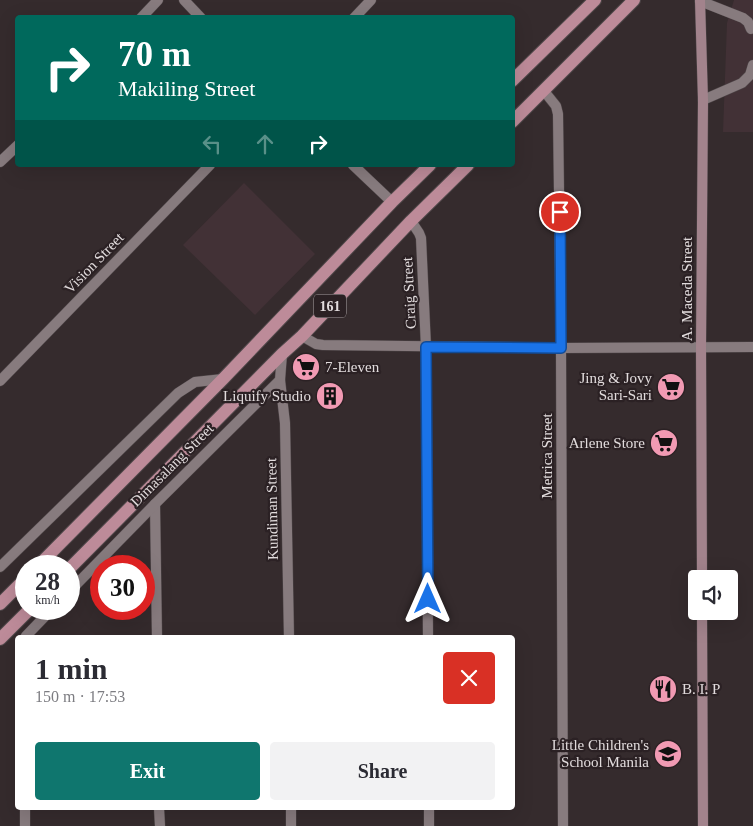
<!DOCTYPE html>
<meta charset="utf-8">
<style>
body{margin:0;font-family:"Times New Roman",serif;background:#f2f2f3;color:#2b2b33;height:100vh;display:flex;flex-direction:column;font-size:19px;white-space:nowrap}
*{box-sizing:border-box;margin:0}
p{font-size:16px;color:#7c7c81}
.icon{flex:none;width:28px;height:28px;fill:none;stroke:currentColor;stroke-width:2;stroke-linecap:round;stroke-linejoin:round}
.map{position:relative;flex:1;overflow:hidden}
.panel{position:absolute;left:15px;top:635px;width:500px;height:175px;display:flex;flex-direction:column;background:#fff;border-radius:5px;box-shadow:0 5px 20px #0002}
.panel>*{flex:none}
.banner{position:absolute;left:15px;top:15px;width:500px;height:152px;border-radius:5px;box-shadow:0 5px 20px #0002;background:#00695c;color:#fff;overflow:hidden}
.fabs{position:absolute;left:688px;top:570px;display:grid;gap:10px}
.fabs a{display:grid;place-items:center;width:50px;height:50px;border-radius:5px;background:#fff;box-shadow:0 5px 20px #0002;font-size:25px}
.speed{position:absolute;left:15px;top:555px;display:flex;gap:10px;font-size:25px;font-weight:700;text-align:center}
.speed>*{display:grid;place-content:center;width:65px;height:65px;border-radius:50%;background:#fff;box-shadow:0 5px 20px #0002;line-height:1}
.speed small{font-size:12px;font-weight:400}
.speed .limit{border:8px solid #d22;background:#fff;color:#111}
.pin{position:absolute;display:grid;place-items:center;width:42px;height:42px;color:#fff;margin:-21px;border:2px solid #fff;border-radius:50%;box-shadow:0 1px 5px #0007}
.me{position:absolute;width:55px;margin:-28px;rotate:0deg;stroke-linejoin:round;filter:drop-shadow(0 0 4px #0008)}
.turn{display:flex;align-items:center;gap:18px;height:105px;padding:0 20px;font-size:22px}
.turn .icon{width:65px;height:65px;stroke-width:2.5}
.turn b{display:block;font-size:35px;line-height:42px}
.lanes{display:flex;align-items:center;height:48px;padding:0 20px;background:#0003;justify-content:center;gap:25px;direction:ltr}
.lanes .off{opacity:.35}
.round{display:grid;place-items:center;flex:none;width:52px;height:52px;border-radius:5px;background:#f2f2f3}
.headline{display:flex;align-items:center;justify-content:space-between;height:85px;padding:0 20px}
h1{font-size:30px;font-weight:700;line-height:38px}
.cta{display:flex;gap:10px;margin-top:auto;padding:10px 20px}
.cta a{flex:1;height:58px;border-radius:5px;background:#0f766e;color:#fff;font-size:20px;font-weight:700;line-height:58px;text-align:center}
.cta a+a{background:#f2f2f3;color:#2b2b33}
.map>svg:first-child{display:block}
</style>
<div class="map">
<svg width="753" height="826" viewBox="0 0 753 826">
<rect width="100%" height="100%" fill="#352b2d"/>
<g fill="#423136">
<polygon points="734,0 753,0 753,132 723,132 727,23"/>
<polygon points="244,183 315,254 255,315 183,245"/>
</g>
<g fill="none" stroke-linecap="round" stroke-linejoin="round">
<defs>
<g id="lane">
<polyline points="700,1 743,18 748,22 751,29"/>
<polyline points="354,18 371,0"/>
<polyline points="703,100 742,83 750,75 753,65"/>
<polyline points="0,381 210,165"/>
</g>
<g id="street">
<polyline points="184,0 201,18"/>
<polyline points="141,18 158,0"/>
<polyline points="544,91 556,106 558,114 561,348 563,826"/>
<polyline points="0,162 18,145"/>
<polyline points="353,165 392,202"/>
<polyline points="411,221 419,233 421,238 426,347 428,638"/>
<polyline points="302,336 316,344 323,345 561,348 753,347"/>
<polyline points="280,380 285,423 289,638"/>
<polyline points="155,504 157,638"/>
<polyline points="0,567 178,393 195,382 223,379"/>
<polyline points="69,592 155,504 280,380 282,354"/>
<polyline points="25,638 26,636 52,609"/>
<polyline points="159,808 160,826"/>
<polyline points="291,808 291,826"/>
<polyline points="429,808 429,826"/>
<polyline points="25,826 25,808"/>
</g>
<g id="secondary">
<polyline points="700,0 703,100 701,347 702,579"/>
<polyline points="702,611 703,826"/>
</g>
<g id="primary">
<polyline points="512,81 595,0"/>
<polyline points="512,122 634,0"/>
<polyline points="38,566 223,379 392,202 430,165"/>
<polyline points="69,569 282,354 302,336 411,221 468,165"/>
<polyline points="0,604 26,578"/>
<polyline points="0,639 30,609"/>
</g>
</defs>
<use href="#lane" stroke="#4f4749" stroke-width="11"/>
<use href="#street" stroke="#4f4749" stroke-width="11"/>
<use href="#secondary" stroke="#4f4749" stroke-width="11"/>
<use href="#primary" stroke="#4f4749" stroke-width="14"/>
<use href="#lane" stroke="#877b7e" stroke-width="10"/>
<use href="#street" stroke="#877b7e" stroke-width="10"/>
<use href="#secondary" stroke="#a2838c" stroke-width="10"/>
<use href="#primary" stroke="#bd8b99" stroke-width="12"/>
</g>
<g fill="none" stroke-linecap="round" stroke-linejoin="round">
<defs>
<polyline id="route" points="428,599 426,347 561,348 560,212"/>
</defs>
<use href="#route" stroke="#114b97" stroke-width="12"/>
<use href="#route" stroke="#1a73e8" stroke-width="9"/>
</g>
<defs>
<symbol id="supermarket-disc" viewBox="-11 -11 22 22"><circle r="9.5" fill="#f19ab3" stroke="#2b2124"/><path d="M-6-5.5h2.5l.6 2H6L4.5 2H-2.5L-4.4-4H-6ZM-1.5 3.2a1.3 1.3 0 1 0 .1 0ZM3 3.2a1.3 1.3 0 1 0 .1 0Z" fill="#111"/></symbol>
<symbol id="building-disc" viewBox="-11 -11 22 22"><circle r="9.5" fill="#f19ab3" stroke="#2b2124"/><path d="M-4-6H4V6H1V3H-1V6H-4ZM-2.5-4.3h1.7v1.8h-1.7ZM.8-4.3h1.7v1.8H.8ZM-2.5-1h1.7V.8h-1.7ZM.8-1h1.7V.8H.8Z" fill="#111"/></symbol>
<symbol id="restaurant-disc" viewBox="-11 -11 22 22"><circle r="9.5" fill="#f19ab3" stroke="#2b2124"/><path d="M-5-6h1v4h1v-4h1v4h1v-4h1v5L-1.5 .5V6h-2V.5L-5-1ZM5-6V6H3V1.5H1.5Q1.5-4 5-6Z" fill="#111"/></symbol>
<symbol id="school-disc" viewBox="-11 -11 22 22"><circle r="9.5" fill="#f19ab3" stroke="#2b2124"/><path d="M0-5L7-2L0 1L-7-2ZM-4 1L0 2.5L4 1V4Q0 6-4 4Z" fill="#111"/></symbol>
</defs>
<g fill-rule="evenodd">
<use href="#supermarket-disc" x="290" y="351" width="32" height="32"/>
<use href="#supermarket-disc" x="655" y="371" width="32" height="32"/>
<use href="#building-disc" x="314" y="380" width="32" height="32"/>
<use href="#supermarket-disc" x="648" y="427" width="32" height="32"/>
<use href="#restaurant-disc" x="647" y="673" width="32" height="32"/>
<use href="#school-disc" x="652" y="738" width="32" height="32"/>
</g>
<g text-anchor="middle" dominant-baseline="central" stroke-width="4.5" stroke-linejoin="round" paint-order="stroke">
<rect fill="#2b2124" stroke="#aaa3a5" stroke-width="1" x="314" y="294.5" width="32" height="23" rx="4"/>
<g font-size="14" font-weight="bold" fill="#e1dbdc">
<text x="330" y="306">161</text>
</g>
<g font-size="15" fill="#e1dbdc" stroke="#2b2124">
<text transform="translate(94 263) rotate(-46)">Vision Street</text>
<text transform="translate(687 289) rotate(-90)">A. Maceda Street</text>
<text transform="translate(409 293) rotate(-93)">Craig Street</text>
<text transform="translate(547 456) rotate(-90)">Metrica Street</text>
<text transform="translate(172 465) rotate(-45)">Dimasalang Street</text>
<text transform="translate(272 509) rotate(-91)">Kundiman Street</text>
</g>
<g font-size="15" fill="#e1dbdc" stroke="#2b2124" text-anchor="end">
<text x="325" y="367" text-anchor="start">7-Eleven</text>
<text x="652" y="378">Jing &amp; Jovy<tspan x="652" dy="17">Sari-Sari</tspan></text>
<text x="311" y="396">Liquify Studio</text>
<text x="645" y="443">Arlene Store</text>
<text x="682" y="689" text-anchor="start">B. I. P</text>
<text x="649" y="745">Little Children's<tspan x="649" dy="17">School Manila</tspan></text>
</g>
</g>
</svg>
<div class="fabs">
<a><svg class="icon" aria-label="sound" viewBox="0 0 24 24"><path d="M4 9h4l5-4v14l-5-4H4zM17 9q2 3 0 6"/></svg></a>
</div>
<div class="speed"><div>28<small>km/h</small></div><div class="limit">30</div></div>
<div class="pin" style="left:560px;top:212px;background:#d93025"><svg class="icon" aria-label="arrive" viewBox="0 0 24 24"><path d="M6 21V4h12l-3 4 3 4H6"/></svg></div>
<svg class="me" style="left:428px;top:599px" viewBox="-20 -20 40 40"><path d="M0-17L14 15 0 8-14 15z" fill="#1a73e8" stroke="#fff" stroke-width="4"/></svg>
<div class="banner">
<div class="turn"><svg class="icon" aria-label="right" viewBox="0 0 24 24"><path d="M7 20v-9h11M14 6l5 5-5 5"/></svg><div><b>70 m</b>Makiling Street</div></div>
<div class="lanes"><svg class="icon off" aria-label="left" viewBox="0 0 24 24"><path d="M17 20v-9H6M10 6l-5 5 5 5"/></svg><svg class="icon off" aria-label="ahead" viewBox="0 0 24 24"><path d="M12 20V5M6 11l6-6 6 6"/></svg><svg class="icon" aria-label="right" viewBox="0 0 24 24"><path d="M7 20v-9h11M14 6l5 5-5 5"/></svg></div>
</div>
<section class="panel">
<div class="headline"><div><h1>1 min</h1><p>150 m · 17:53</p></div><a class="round" style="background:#d93025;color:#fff"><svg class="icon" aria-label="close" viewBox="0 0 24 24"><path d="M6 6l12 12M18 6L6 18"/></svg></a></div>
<div class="cta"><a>Exit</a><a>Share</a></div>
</section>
</div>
